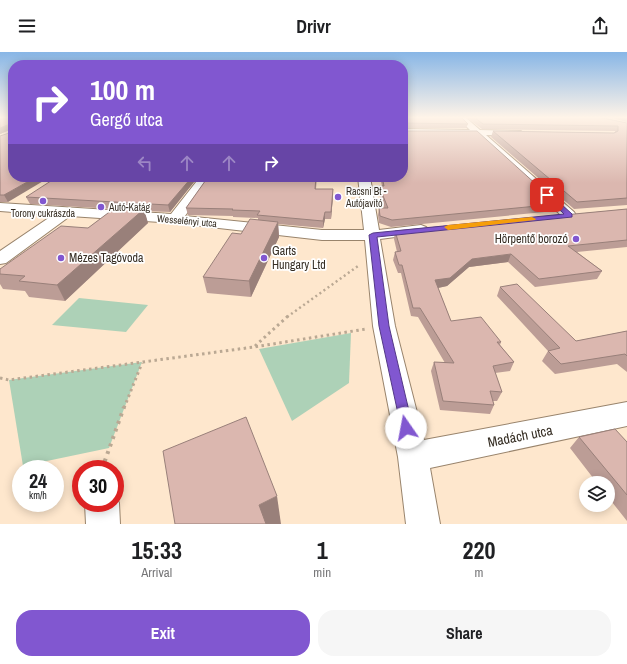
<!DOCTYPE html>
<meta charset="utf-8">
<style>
body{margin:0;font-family:"Archivo Narrow",sans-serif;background:#f6f6f6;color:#202124;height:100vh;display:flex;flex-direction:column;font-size:15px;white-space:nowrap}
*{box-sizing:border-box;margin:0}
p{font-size:13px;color:#757577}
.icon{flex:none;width:22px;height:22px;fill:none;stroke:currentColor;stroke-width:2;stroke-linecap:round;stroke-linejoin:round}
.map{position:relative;height:472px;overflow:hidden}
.details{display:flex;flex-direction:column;background:#fff;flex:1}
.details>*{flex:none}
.guide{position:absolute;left:8px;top:8px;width:400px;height:122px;border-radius:16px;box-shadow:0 2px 10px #0003;background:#8157d0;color:#fff;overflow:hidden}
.tools{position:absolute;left:579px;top:424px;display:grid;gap:8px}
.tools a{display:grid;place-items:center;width:36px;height:36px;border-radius:50%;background:#fff;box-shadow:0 2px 10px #0003;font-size:20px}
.speed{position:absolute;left:12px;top:408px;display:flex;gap:8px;font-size:20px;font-weight:700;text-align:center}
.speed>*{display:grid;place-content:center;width:52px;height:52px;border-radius:50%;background:#fff;box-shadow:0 2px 10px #0003;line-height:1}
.speed small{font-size:10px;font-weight:400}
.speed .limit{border:6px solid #d22;background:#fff;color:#111}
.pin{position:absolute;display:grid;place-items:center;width:34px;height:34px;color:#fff;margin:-17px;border-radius:8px;box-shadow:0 2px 6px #0006}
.me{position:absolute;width:44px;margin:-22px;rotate:348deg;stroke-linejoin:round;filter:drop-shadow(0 0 3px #0008)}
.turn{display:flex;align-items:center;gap:14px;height:84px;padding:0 16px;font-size:18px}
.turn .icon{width:52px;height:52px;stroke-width:2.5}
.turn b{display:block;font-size:28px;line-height:34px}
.lanes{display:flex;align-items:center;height:38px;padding:0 16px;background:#0003;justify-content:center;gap:20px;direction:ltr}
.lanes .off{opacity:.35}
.eta{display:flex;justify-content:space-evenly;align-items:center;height:68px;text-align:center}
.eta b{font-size:24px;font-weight:700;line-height:28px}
.button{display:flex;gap:8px;margin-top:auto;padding:8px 16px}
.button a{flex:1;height:46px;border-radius:16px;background:#8157d0;color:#fff;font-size:16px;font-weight:700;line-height:46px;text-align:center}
.button a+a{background:#f6f6f6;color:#202124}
header{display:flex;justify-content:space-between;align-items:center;height:52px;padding:0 16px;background:#fff;font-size:18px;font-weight:700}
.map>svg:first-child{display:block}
</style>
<header><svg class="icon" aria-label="menu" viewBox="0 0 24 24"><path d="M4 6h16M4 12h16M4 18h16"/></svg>Drivr<svg class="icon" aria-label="share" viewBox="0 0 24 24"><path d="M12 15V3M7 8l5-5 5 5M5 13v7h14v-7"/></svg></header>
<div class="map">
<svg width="627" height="472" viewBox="0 0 627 472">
<rect width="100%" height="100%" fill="#fee7cd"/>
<g fill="#add1b7">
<polygon points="79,246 148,253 126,280 52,273"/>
<polygon points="351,281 349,331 292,369 259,297"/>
<polygon points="142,310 109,396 23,414 9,328"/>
</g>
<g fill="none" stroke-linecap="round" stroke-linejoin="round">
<defs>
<g id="minor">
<polygon points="457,65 465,65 480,78 521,79 522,81 518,84 486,83 574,160 576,163 574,166 569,167 564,166 476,83 403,83 403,77 470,78"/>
<polygon points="200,125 212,125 185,164 322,178 364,178 358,125 370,125 379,178 421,173 426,175 429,178 426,181 380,187 395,274 424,388 627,350 627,374 430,416 440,472 406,472 398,405 373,274 365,188 322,188 175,171 70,164 6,211 0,212 0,199 53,163 0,159 0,151 171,162"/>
<polygon points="115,442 119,451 120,472 86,472 85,451 115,451"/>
</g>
</defs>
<use href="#minor" stroke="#99846c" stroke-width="2"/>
<polyline stroke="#baa893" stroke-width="2.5" stroke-dasharray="2 3" stroke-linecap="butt" points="287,265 358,214"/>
<g stroke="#baa893" stroke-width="3" stroke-dasharray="2.5 3.5" stroke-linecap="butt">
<polyline points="255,294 288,264"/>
<polyline points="0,326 9,328 254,295 366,277"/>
<polyline points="124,356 142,311"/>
</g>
<polyline stroke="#baa893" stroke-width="4" stroke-dasharray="3 5" stroke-linecap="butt" points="102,417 124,355"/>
<use href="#minor" fill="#fff" fill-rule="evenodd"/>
</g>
<g fill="#bc9d96">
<polygon points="0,65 13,65 8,150 0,150 0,84 12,80 12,77 0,82"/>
<polygon points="403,65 468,72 466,76 403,76"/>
<polygon points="466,65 598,65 627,71 627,153 574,157 491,85 493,79 614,81 615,80 615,79 482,77"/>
<polygon points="608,65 627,65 627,70"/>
<polygon points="404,79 558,152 555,159 391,175 379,171 378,163 379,156 384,156 378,140 379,134 382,134 380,125 403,125"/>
<polygon points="198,125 170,160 144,159 148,171 65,249 29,245 25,239 3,237 0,232 0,217 88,176 114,157 30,152 26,145"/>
<polygon points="208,125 317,125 316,137 333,144 331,167 325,167 323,176 278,172 279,185 251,245 207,241 203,225 241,182 258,168 258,166 233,165 233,164 188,163 186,156"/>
<polygon points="627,157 627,195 577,200 602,219 597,227 535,235 508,210 469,215 447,234 438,236 451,269 501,290 500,293 514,310 510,319 495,321 502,340 497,349 493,349 494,353 490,362 440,358 431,319 434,310 445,311 418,265 411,264 401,221 398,221 393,208 395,200 397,200 394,187 395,179"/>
<polygon points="500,235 576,289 627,279 627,320 617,312 555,322 542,309 548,299 497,244"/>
<polygon points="579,385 627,390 627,469 608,445 608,431 597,431 570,396"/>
</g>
<g fill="#99807a">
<polygon points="10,72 12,77 0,82 0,76"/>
<polygon points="36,125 50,125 8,150 4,143"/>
<polygon points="192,125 198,125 170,160 168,153"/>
<polygon points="333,137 333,144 331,167 331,160"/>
<polygon points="144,157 148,171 65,249 57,233"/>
<polygon points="325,160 325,167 323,176 323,169"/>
<polygon points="278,170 279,185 251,245 249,229"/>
<polygon points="511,202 508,210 469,215 447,234 433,237 435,228 472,207"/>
<polygon points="277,444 281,472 264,472 259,453"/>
</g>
<g fill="#dbb7af" stroke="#99807a">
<polygon points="0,65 13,65 13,125 36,125 4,143 0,143 0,84 12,80 12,73 10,72 0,76"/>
<polygon points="403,65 461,65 468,72 403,71"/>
<polygon points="474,65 598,65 627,71 627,146 577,150 493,79 614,81 618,79 618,74 483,72"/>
<polygon points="403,79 477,79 558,152 392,168 380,164 379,156 388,156 379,134 384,134 382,125 403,125"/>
<polygon points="57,125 192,125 168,153 26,145"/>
<polygon points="208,125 316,125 315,137 333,137 331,160 325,160 323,169 257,163 260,159 232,158 233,157 186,156"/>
<polygon points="116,155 144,157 57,233 19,229 25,224 0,222 0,217 61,174 88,176"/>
<polygon points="627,157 627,188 568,194 602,219 539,227 511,202 472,207 450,226 435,228 451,269 481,265 501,290 497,290 514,310 493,314 502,340 490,339 494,353 443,349 434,310 454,311 420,256 413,256 402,213 399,213 395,200 401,199 395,179"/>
<polygon points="250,167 278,170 249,229 203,225 232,181 241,182"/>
<polygon points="517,232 576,289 627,279 627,304 625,302 561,312 548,299 560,296 500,235"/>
<polygon points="246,365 277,444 259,453 266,472 175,472 163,399"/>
<polygon points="615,377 627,390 627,443 579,385"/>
</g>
<linearGradient id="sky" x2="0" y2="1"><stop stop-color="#88b6e6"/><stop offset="0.5" stop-color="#fff4e8"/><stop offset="1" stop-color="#fff4e8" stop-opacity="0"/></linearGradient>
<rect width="627" height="131" fill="url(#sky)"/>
<polygon fill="#8157d0" stroke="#543987" points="545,141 549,141 572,162 572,165 377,185 389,274 413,376 411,380 406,382 402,380 379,274 369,183 373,181 564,162 545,144"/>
<polygon fill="#f59e0b" points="532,165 536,167 535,168 448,178 444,175 448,173"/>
<g fill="#8157d0" stroke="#fff" stroke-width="1.5">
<circle cx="338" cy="145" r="4"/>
<circle cx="43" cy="149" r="4"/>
<circle cx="101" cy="155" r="4"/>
<circle cx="576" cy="187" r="4"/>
<circle cx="61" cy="206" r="4"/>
<circle cx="264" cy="206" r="4"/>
</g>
<g text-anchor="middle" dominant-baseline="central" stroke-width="3.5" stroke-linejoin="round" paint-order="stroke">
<g font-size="10" fill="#362e24" stroke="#fff" text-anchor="start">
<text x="346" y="139">Racsni Bt -<tspan x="346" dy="12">Autójavító</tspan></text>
<text x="109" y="155">Autó-Katág</text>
<text x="43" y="161" text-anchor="middle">Torony cukrászda</text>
</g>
<g font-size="10" fill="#362e24" stroke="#fff">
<text transform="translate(187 169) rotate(5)">Wesselényi utca</text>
</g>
<g font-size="12" fill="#362e24" stroke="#fff" text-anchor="start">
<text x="568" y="187" text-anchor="end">Hörpentő borozó</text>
<text x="272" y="199">Garts<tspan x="272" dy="14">Hungary Ltd</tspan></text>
<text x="69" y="206">Mézes Tagóvoda</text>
</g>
<g font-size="14" fill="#362e24" stroke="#fff">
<text transform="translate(520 384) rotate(-11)">Madách utca</text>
</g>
</g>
</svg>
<div class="tools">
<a><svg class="icon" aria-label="layers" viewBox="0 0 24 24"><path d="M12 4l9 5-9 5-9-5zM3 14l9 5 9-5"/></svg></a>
</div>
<div class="speed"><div>24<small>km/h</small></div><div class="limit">30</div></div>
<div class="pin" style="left:547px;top:143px;background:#d93025"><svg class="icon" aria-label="arrive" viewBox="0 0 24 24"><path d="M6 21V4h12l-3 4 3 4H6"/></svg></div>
<svg class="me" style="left:406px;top:376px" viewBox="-20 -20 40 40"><circle r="19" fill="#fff"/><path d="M0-13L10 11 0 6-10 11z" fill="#8157d0"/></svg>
<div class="guide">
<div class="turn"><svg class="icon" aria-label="right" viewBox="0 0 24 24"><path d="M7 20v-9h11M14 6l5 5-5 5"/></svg><div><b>100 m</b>Gergő utca</div></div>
<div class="lanes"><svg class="icon off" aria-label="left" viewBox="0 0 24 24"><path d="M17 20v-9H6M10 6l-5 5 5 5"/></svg><svg class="icon off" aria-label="ahead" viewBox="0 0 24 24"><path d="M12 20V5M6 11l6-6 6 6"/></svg><svg class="icon off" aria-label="ahead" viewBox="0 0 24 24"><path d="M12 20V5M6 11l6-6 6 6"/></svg><svg class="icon" aria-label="right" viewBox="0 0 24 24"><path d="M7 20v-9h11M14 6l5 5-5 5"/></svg></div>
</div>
</div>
<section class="details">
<div class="eta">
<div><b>15:33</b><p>Arrival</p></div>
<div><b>1</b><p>min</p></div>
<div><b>220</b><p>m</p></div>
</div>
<div class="button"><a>Exit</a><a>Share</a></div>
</section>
